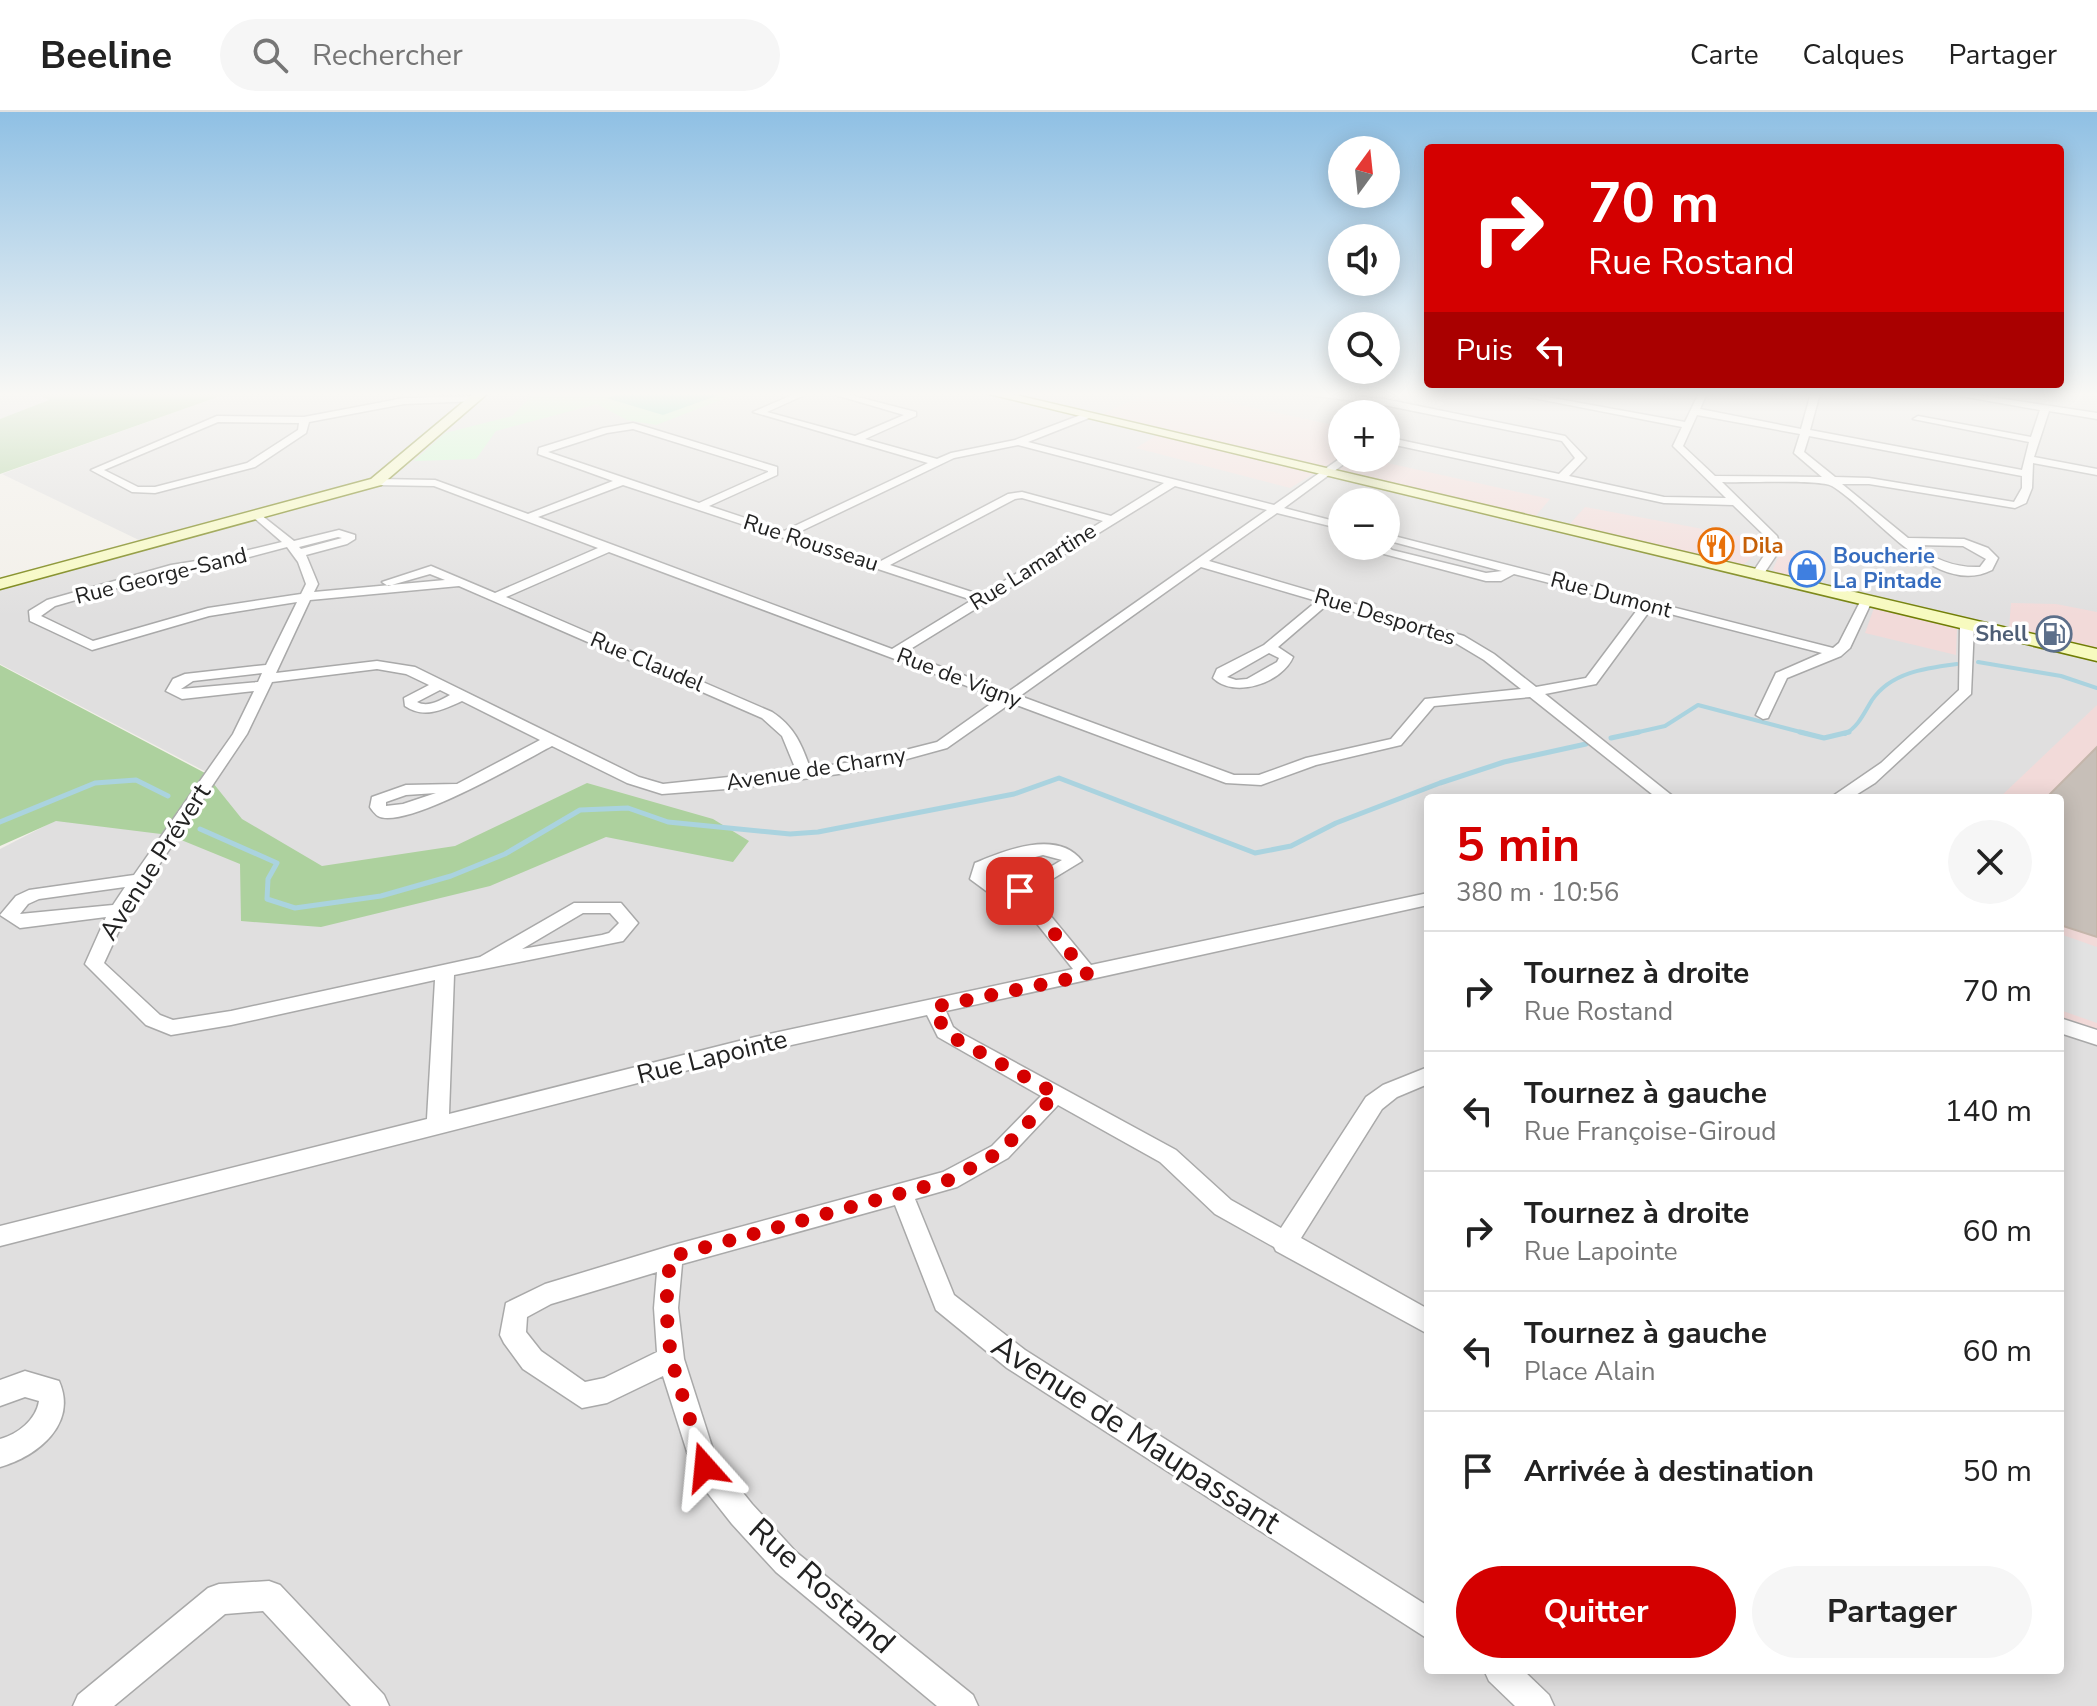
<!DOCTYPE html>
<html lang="fr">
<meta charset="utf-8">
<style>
body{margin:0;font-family:"Nunito Sans",sans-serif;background:#f6f6f6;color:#222;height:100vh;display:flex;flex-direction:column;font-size:30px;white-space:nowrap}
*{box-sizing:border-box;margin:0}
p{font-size:26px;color:#767676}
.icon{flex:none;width:44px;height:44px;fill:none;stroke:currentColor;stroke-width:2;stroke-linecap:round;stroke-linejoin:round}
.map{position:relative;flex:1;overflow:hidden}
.panel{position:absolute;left:1424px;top:682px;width:640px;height:880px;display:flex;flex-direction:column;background:#fff;border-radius:8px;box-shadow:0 4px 20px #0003}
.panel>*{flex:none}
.hud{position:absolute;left:1424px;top:32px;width:640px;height:244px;border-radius:8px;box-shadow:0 4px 20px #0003;background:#d40000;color:#fff;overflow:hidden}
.needle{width:52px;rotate:15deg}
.fabs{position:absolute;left:1328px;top:24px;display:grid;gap:16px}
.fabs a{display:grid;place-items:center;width:72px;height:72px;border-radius:50%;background:#fff;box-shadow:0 4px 20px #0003;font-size:40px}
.pin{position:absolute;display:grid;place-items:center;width:68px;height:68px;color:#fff;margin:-34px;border-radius:16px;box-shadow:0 4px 12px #0006}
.me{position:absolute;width:88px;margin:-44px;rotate:342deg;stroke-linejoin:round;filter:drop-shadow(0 0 6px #0008)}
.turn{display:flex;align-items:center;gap:28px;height:168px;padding:0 32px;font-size:36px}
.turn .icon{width:104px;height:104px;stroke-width:2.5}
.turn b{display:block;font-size:56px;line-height:68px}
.then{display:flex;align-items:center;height:76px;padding:0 32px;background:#0003;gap:16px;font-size:30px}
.round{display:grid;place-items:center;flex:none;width:84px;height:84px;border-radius:42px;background:#f6f6f6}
.head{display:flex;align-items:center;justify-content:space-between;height:136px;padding:0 32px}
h1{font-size:48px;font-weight:700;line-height:60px;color:#d40000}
.primary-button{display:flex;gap:16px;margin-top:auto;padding:16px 32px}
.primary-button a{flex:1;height:92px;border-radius:48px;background:#d40000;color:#fff;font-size:32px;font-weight:700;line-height:92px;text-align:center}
.primary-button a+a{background:#f6f6f6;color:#222}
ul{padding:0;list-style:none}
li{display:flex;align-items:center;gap:24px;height:120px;padding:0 32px;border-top:2px solid #e0e0e0}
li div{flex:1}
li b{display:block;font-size:30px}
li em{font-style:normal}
header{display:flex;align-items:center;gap:48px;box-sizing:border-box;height:112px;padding:0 40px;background:#fff;border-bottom:2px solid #e0e0e0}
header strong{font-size:38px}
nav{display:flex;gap:44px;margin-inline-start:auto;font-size:28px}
.search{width:560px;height:72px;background:#f6f6f6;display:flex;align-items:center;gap:20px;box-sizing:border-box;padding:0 28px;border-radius:44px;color:#767676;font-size:30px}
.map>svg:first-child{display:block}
</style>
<header>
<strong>Beeline</strong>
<div class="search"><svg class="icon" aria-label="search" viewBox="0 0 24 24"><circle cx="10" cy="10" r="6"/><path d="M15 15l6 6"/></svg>Rechercher</div>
<nav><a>Carte</a><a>Calques</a><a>Partager</a></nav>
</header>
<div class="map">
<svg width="2097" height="1594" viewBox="0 0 2097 1594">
<rect width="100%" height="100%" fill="#f2efe9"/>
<g fill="#e0dfdf" fill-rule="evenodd">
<polygon points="0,281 36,281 50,288 0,307"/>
<path d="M229 281 314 283V281H2097V1594H0V737L76 698 212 663 0 552V467L145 431 2 362ZM1342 302H1386V346H1342ZM1342 390H1386V434H1342ZM1428 686H2060V1558H1428Z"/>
</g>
<g fill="#f2dad9">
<polygon points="1149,281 1186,281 1342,315 1342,346 1365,346 1550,387 1534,406 1320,358 1290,376 1136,336 1165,318 1100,303"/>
<polygon points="1585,395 1762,428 1761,437 1742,454 1568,414"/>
<polygon points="1782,437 1826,446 1818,471 1778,463 1773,457"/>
<polygon points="2011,491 2056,492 2097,500 2097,537 2009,517"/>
<polygon points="1874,496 1957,514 1956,543 1865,521"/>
<polygon points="2097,593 2097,925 2060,911 2060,686 1999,686"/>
</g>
<g fill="#add19e">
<polygon points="35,281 229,281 0,362 0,307 49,288"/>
<polygon points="0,553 205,661 242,707 322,754 455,734 587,671 713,707 749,729 733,750 606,725 490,774 321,815 241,809 240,752 169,723 56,709 0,734"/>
</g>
<polygon fill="#c8facc" points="534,281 739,281 656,313 627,308 597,292 496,319 476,347 414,349 445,321 512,304"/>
<polygon fill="#88e0be" points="624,281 725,281 663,303 606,286"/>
<polygon fill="#e2e2e2" points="2060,822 2097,835 2097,911 2060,898"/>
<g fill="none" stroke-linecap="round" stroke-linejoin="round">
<g stroke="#aad3df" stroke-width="4">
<polyline points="1978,550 2061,564 2097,576"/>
<polyline points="1630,622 1665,614 1698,593 1808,622"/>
<path d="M1845 622C1859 614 1864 601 1872 588 1891 560 1926 556 1957 552"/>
</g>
<g stroke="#aad3df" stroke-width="5">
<polyline points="1800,620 1824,626 1849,620"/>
<polyline points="1611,626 1639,620"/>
<polyline points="0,710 95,671 136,668 168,684"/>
<polyline points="200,717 277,751 268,767 267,787 295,796 381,784 451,764 505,742 580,698 628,696 668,710 790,722 818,720 1014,682 1059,666 1255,741 1291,734 1336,711 1440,671 1504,650 1586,632"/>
</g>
</g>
<polygon fill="#c7bfb8" stroke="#c4b6ab" stroke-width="2" points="2097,635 2097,825 2060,813 2060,686 2046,686"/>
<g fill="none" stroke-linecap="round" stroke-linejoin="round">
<defs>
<g id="street">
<path d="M797 281H809L767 300 855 324 904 303 829 281H842L916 300V304L865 327 937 347 951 341 1015 328 1086 301 1089 302V306L1028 330 1274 393 1342 345 1352 346 1284 396 1342 411V417L1277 401 1209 449 1464 524 1494 542 1536 575 1586 566 1640 494 1514 462 1501 469H1486L1384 442 1373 434 1386 433 1392 438 1486 461 1502 459 1386 428V422L1833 536 1839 531 1862 486 1872 489 1850 536 1841 544 1787 566 1768 606 1763 607 1756 603 1776 561 1822 541 1651 497 1596 572 1545 582 1675 686H1657L1530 585 1434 594 1401 633 1316 653 1261 673 1226 671 1011 591 947 636 867 658 739 676 662 682 627 671 552 634C525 648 404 719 378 704 376 703 371 697 370 695L372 685 406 673 457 672 540 628 462 589C442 598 424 607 405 594L404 586 429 573 406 562 377 557 272 570 247 622 128 799 104 851 160 903 173 908 231 899 480 845 574 791H621L638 811 623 829 454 863 449 1002 755 925 1073 857 1015 784 989 781 970 767 975 751C1005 738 1058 717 1082 749L1031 780 1091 853 1428 781V793L946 899 953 915 961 921 1176 1038 1231 1088 1281 1116 1366 985 1383 973 1428 955V972L1397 985 1382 997 1301 1126 1428 1197V1222L1276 1139 1274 1135 1215 1102 1160 1050 1058 993 1008 1046 957 1075 915 1087 954 1183 1025 1238 1428 1494V1527L1007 1256 936 1198 895 1093 682 1152 678 1196 684 1247 716 1347 752 1392 796 1440 973 1583 978 1594H937L776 1460 732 1412 695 1365 663 1264 607 1291 582 1296 523 1257 504 1231 500 1223 506 1191 545 1172 670 1134 943 1060 992 1034 1041 984 938 925 927 903 755 941 0 1134V1114L427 1007 435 868 231 913 171 923 146 913 85 852 106 805 20 816 0 803 16 784 29 778 134 763 233 622 254 579 182 587 166 579 173 567 185 562 266 553 297 490 209 504 92 538 30 509 29 499 47 488 171 453 215 446 282 430 252 404V400L256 399 294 429 339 418 355 423V427L347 432 306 443 318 472 314 480 445 468 430 462 388 474 382 470 431 454 495 481 598 436 434 374 376 373 371 370 376 367 435 368 528 402 613 369 538 342 539 336 603 316 633 311 777 355V363L709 394 784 419 928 351 753 300ZM633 317 768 359V360L699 391 548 340 607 321ZM1018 333 1164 371 1111 404 1022 380 1008 382 879 450 795 422 954 346ZM623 373 972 488 892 537 538 405ZM1175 374 1267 398 1008 580 904 541ZM1022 386 1103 409 981 483 890 453 1015 387ZM338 425 342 426 301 437 299 435ZM287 435 298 450 306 472 301 482 208 496 93 529 41 504 55 494 176 459 215 454ZM609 440 999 586 937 630 866 648 810 656C802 633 794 614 772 600L506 485ZM1201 455 1317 489 1264 533 1217 557 1213 566C1234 587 1282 571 1293 545L1278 535 1328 492 1454 530 1484 548 1521 577 1425 587 1391 627 1306 646 1259 663H1234L1020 584ZM459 474 762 606 782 624 796 658 663 672 639 665 415 555 377 549 276 561 310 488ZM1269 541 1279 546 1277 550 1247 567 1236 568 1227 565ZM262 561 258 570 181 577 193 569ZM440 578 450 583C441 588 428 596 417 590ZM436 681 403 692 386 694V690L406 683ZM1043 743 1062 748C1037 762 1015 782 988 765L989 758 996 755ZM125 775 113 793 20 802 28 792 39 787ZM583 801H610L619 811 609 821 602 823 522 837ZM657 1160 654 1196 657 1240 604 1266 585 1270 541 1239 526 1220 527 1205 551 1192Z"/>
<path d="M1294 281H1320L1384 287 1565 324 1586 346 1569 364 1664 385 1726 386 1673 334 1682 315 1508 281H1525L1685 310 1699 281H1707L1700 297 1801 317 1811 281H1820L1810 318 2022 358 2029 330 1913 307 1918 304 2031 325 2040 298 1944 281H1964L2097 301V307L2049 299 2034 345 2097 357V363L2033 351 2032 376 2026 391 2015 396 1869 372H1842L1908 426 1964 427 1988 436 1998 446 1992 458C1935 487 1874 399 1832 374 1820 367 1740 371 1722 370L1777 424 1781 436 1761 466 1757 467 1751 463 1769 436 1766 425 1733 393 1664 391 1386 331V325L1559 362 1575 346 1562 329 1384 293ZM1697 303 1800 322 1794 341 1822 365 1715 364 1683 334ZM1809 324 2022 364V376L2014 390 1869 366 1835 365 1804 340ZM1917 433 1963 434 1986 447 1980 455C1956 456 1934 448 1917 433Z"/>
<path d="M474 284 477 289 404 292 309 310 306 321 255 355 155 381 132 380 91 358 217 304 304 305 404 286ZM218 310 299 311 298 318 247 351 155 375H138L104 358Z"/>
<polygon points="1967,509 1974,513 1971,582 1875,671 1851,686 1830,686 1881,651 1959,578 1960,513"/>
<polygon points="2060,906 2097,918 2097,933 2060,921"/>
<path d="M25 1259 59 1269C78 1312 38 1344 0 1355V1327C18 1322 36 1308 39 1289L25 1285 0 1294V1268Z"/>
<polygon points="269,1469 280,1473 384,1583 389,1594 351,1594 263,1499 225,1502 114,1594 73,1594 78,1583 208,1476 219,1472"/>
<polygon points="1484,1558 1523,1558 1549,1583 1554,1594 1515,1594 1489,1569"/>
</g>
<g id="secondary">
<polygon points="474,281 488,281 381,373 0,477 0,467 371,367"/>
<polygon points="985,281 1007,281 2097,537 2097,549"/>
</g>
</defs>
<use href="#street" stroke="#a9a9a9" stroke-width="3"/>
<use href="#secondary" stroke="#707d05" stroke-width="3"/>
<use href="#street" fill="#fff" fill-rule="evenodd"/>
<use href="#secondary" fill="#f7fabf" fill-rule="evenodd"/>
</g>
<linearGradient id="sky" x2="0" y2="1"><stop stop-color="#8fc0e4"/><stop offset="0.56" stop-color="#f9f8f5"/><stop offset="1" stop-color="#f9f8f5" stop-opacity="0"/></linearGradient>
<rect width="2097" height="504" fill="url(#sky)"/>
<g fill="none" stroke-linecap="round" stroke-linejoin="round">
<polyline stroke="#d40000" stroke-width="14" stroke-dasharray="0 25.2" points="705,1355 671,1247 666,1196 670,1145 949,1068 1000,1040 1056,982 954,926 945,920 934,895 1088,863 1020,779"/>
</g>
<defs>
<symbol id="restaurant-ring" viewBox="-11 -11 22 22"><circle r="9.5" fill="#fff" stroke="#e8710a" stroke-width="1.5"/><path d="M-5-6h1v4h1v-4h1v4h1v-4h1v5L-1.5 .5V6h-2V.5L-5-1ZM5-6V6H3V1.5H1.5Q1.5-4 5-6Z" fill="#e8710a"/></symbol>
<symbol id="shop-ring" viewBox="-11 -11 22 22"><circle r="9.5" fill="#fff" stroke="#3f7fe0" stroke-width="1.5"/><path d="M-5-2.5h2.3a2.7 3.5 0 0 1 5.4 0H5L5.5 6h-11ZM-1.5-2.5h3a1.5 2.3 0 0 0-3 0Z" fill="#3f7fe0"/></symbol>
<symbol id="fuel-ring" viewBox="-11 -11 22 22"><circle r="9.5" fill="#fff" stroke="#5c6f8a" stroke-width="1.5"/><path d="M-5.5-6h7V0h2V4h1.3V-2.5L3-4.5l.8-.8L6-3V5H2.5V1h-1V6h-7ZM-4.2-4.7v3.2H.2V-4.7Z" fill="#5c6f8a"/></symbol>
</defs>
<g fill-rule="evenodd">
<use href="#restaurant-ring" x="1696" y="414" width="40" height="40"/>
<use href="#shop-ring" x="1787" y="437" width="40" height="40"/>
<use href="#fuel-ring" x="2034" y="502" width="40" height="40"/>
</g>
<g text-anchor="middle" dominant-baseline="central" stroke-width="7" stroke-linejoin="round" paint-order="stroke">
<g font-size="22" fill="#222" stroke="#fff">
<text transform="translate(811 431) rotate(18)">Rue Rousseau</text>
<text transform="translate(1033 455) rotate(-32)">Rue Lamartine</text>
<text transform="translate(161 464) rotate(-14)">Rue George-Sand</text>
<text transform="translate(1611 483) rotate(15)">Rue Dumont</text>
<text transform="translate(1385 505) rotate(17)">Rue Desportes</text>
<text transform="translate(647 550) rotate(23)">Rue Claudel</text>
<text transform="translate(959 566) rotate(21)">Rue de Vigny</text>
<text transform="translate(816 657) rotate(-9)">Avenue de Charny</text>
</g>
<g font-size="22" font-weight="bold" fill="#c56008" stroke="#fff" text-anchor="start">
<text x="1742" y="434">Dila</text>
</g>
<g font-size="22" font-weight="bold" fill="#366cbe" stroke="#fff" text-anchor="start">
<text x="1833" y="444">Boucherie<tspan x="1833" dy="25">La Pintade</tspan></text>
</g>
<g font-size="22" font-weight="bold" fill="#4e5e75" stroke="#fff" text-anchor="end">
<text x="2028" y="522">Shell</text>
</g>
<g font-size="26" fill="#222" stroke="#fff">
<text transform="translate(155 750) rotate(-57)">Avenue Prévert</text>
<text transform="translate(712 945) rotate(-14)">Rue Lapointe</text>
</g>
<g font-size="32" fill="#222" stroke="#fff">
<text transform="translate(1136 1322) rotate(33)">Avenue de Maupassant</text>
<text transform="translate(822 1474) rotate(42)">Rue Rostand</text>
</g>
</g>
</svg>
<div class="fabs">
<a><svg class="needle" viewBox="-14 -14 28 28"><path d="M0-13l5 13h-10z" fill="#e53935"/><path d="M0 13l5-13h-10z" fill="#767676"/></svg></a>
<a><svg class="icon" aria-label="sound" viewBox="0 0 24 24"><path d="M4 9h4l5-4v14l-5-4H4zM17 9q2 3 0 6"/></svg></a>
<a><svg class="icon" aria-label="search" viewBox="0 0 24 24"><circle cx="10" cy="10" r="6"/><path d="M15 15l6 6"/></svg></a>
<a>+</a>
<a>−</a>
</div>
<div class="pin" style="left:1020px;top:779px;background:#d93025"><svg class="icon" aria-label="arrive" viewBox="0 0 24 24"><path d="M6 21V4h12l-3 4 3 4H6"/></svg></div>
<svg class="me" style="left:705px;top:1355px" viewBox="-20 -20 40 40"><path d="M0-17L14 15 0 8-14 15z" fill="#d40000" stroke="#fff" stroke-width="4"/></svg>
<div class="hud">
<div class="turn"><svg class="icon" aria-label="right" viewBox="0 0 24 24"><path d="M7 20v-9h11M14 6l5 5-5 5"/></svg><div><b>70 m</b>Rue Rostand</div></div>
<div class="then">Puis<svg class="icon" aria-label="left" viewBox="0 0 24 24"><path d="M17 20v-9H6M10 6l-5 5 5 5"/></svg></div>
</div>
<section class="panel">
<div class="head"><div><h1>5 min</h1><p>380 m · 10:56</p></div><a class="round"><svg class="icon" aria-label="close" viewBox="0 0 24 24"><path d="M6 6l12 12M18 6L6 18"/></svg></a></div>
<ul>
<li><svg class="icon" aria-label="right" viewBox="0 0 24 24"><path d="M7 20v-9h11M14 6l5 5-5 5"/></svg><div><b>Tournez à droite</b><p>Rue Rostand</p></div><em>70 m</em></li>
<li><svg class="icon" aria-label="left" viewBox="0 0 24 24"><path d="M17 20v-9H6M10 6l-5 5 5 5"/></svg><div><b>Tournez à gauche</b><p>Rue Françoise-Giroud</p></div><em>140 m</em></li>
<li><svg class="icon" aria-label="right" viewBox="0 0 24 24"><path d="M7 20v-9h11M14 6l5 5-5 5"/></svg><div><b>Tournez à droite</b><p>Rue Lapointe</p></div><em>60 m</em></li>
<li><svg class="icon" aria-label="left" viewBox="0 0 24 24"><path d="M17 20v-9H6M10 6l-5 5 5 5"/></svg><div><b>Tournez à gauche</b><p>Place Alain</p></div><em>60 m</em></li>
<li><svg class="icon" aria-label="arrive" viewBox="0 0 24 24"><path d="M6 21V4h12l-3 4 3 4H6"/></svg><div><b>Arrivée à destination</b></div><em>50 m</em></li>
</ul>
<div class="primary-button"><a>Quitter</a><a>Partager</a></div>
</section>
</div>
